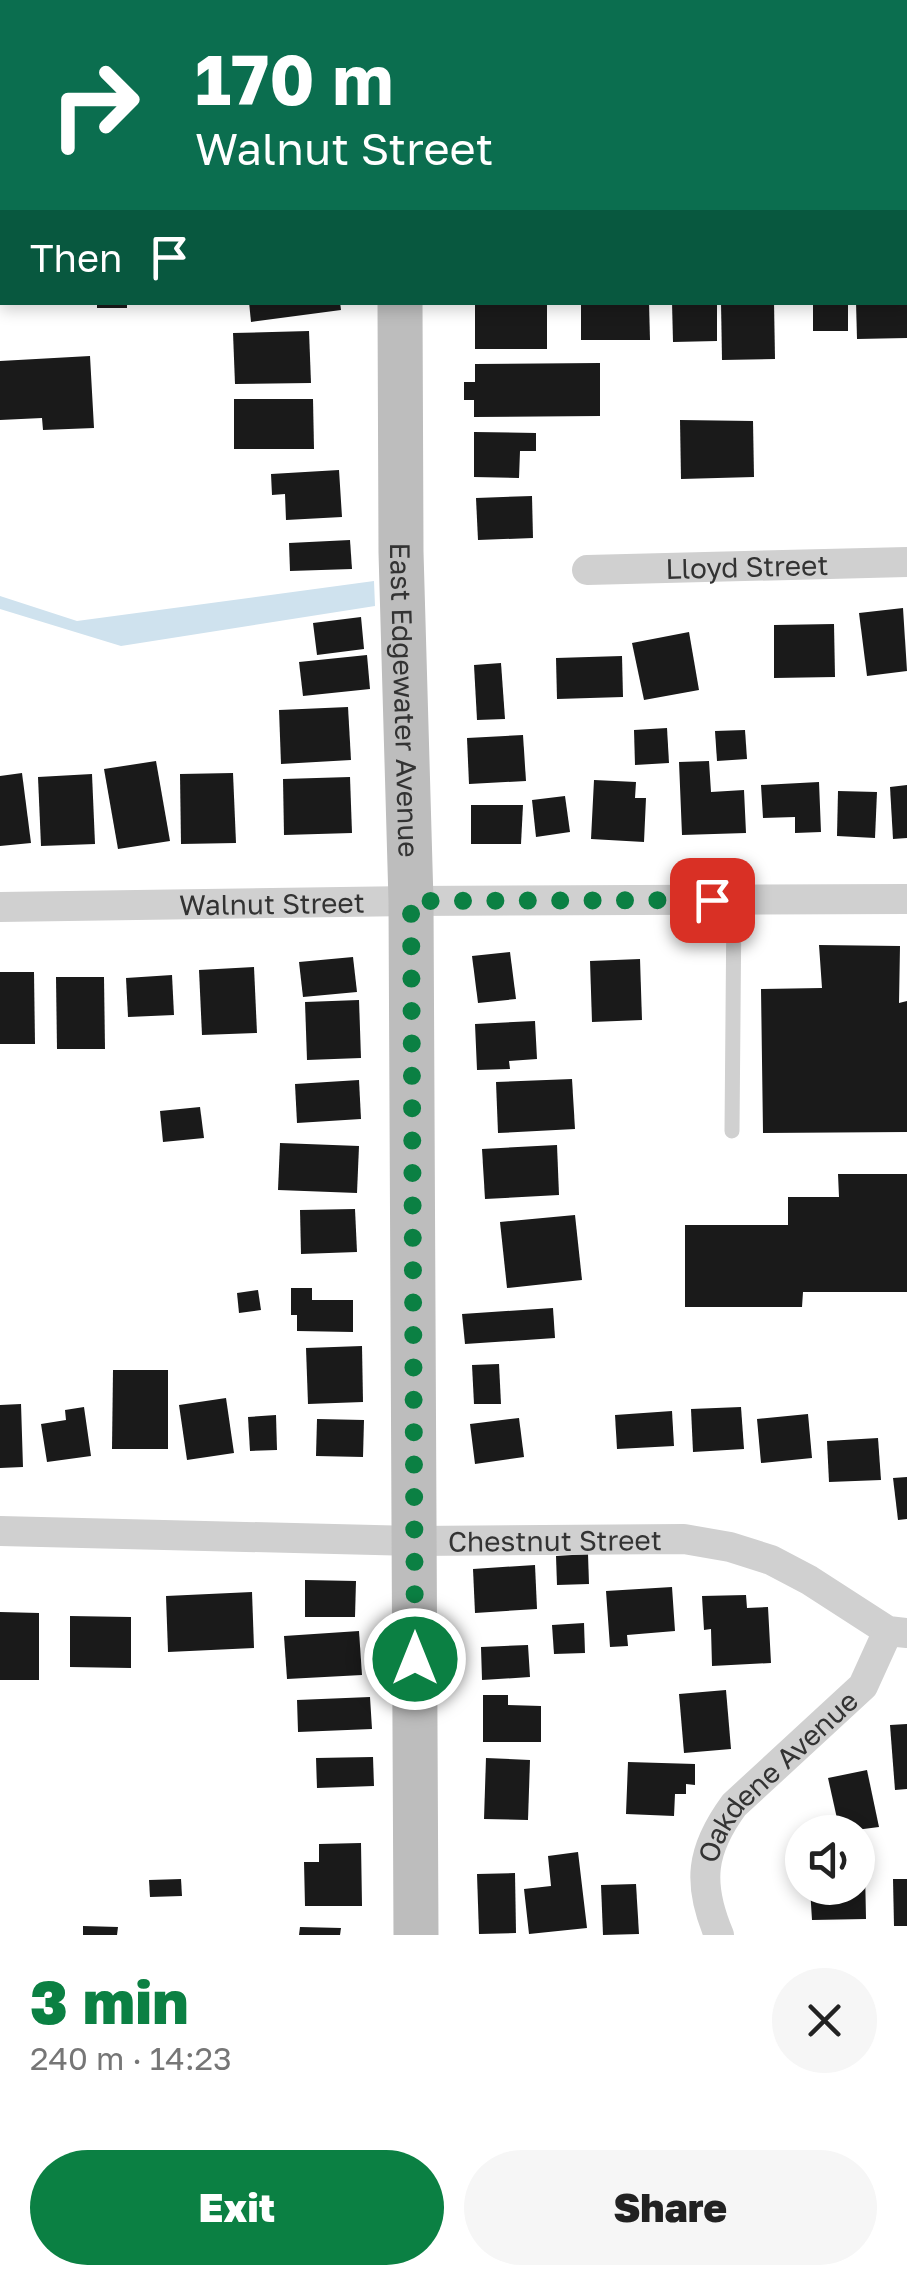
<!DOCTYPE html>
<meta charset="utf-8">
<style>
body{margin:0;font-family:"Golos Text",sans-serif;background:#f6f6f6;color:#222;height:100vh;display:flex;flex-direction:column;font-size:38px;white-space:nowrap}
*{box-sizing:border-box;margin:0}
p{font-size:32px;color:#767676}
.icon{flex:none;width:55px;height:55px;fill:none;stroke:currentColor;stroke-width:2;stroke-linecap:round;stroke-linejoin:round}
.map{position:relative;height:1935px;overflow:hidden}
.details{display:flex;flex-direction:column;background:#fff;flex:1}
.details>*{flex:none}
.top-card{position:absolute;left:0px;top:0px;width:908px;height:305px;box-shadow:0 5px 15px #0003;background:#0b6e4f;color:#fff;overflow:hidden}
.fabs{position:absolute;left:785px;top:1815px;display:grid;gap:20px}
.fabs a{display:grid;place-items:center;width:90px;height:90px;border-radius:50%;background:#fff;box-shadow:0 5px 15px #0003;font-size:50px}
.pin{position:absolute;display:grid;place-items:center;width:85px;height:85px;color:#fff;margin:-42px;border-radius:20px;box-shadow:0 5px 15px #0006}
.me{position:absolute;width:110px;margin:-55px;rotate:0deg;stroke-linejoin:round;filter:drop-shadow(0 0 8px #0008)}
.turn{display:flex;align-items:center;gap:35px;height:210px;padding:0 30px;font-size:45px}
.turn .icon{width:130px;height:130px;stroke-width:2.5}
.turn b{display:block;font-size:70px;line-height:85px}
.then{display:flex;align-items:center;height:95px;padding:0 30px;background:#0003;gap:20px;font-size:38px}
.round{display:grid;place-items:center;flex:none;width:105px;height:105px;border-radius:52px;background:#f6f6f6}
.overview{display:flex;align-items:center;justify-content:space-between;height:170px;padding:0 30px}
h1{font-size:60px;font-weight:800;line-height:75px;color:#0b8043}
.cta{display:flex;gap:20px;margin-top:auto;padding:20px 30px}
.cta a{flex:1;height:115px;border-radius:60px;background:#0b8043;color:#fff;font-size:40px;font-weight:800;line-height:115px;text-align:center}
.cta a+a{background:#f6f6f6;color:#222}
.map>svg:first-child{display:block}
</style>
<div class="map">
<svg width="907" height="1935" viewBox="0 0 907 1935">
<rect width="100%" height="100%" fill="#fff"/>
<polygon fill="#cfe2ee" points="374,581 375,606 121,646 0,609 0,596 77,621"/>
<g fill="#1a1a1a">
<rect x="97" y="302" width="30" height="6"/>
<polygon points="249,302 340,302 341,310 251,322"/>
<rect x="475" y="302" width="72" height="47"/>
<polygon points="581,302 649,302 650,340 581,340"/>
<polygon points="672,302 717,302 717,341 673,342"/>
<polygon points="721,302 774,302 775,359 722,360"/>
<rect x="813" y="302" width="35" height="29"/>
<polygon points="856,302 907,302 907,338 857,339"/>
<polygon points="309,331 311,383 235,384 233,333"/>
<polygon points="90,356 94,428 43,430 42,418 0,420 0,361"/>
<polygon points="600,363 600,416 474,417 474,400 464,400 464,382 475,382 475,364"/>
<polygon points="234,399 313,399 314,449 234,449"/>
<polygon points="680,420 753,421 754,477 681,479"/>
<polygon points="474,432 536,433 536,451 520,451 519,478 474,477"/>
<polygon points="339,470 342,517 286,520 285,494 272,495 271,474"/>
<polygon points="532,496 533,538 478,540 476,498"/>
<polygon points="350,540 352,569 290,571 289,543"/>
<polygon points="903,608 907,671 867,676 859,613"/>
<polygon points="361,617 364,649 317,655 313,623"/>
<polygon points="834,624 835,677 774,678 774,625"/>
<polygon points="689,632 699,690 644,700 632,643"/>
<polygon points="367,655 370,689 303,696 299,662"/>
<polygon points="622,656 623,697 557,699 556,658"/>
<polygon points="501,663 505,719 477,720 474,665"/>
<polygon points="348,707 351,760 281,764 279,710"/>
<polygon points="667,728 669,763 635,765 634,730"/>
<polygon points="745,730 747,759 717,761 715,731"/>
<polygon points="523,735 526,781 469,784 467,738"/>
<polygon points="156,761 170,841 118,849 104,769"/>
<polygon points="709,761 711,792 744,790 746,833 682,835 679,762"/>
<polygon points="22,773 31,843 0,846 0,776"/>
<polygon points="233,773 236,843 181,844 180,774"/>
<polygon points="92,774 95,844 41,846 38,777"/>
<polygon points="350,777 352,833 284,835 283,779"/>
<polygon points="594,780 636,782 635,798 646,798 644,842 591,839"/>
<polygon points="819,782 821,832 795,833 795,817 763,818 761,785"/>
<polygon points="907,785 907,838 893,839 890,787"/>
<polygon points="838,791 877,792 875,838 837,836"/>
<polygon points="565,796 570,832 536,837 532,800"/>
<polygon points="471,805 523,805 521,844 471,844"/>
<polygon points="819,945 900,946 899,1003 907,1001 907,1132 763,1133 761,989 822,988"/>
<polygon points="510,952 516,999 478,1003 472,956"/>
<polygon points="353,957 357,992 303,997 299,962"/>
<polygon points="640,959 642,1020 592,1022 590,961"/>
<polygon points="254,967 257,1033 202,1035 199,970"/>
<polygon points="0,972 34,972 35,1044 0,1044"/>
<polygon points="172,975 174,1015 128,1017 126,978"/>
<polygon points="56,977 104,977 105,1049 57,1049"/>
<polygon points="359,1000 361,1058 307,1060 305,1002"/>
<polygon points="535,1021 537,1059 509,1061 510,1069 477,1070 475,1024"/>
<polygon points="572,1079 575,1129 498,1133 496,1082"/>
<polygon points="359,1080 361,1119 297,1123 295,1084"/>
<polygon points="200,1107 204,1138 163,1142 160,1111"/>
<polygon points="280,1143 359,1146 357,1193 278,1190"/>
<polygon points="557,1145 559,1195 485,1199 482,1149"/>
<polygon points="838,1174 907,1174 907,1292 803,1292 802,1307 685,1307 685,1225 788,1225 788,1197 839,1197"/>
<polygon points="355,1209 357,1252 301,1254 300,1210"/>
<polygon points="575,1215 582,1280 507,1288 500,1222"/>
<polygon points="291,1288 312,1288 312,1300 353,1300 353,1332 297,1331 297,1315 291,1315"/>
<polygon points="258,1290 261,1310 239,1313 237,1293"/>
<polygon points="553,1308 555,1338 465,1344 462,1314"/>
<polygon points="362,1346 363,1402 308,1404 306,1348"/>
<polygon points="499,1364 501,1404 474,1404 472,1365"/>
<polygon points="113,1370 168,1370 168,1449 112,1449"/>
<polygon points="226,1398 234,1453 187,1460 179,1405"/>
<polygon points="21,1404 23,1467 0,1468 0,1405"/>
<polygon points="84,1407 91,1456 47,1462 41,1424 66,1420 65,1410"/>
<polygon points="741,1407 744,1449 693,1452 691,1409"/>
<polygon points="672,1411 674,1446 617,1449 615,1415"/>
<polygon points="808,1414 812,1458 761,1463 757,1419"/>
<polygon points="276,1415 277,1450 250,1451 248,1417"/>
<polygon points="519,1418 524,1457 475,1464 470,1424"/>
<polygon points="317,1419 364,1420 363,1457 316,1456"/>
<polygon points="878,1438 881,1480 829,1482 827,1441"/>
<polygon points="907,1477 907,1519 898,1520 893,1478"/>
<polygon points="588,1554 589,1584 557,1585 556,1556"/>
<polygon points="535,1565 537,1609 475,1613 473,1569"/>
<polygon points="305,1580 356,1581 355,1617 305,1617"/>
<polygon points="672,1587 675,1631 627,1635 628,1646 610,1647 606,1591"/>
<polygon points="252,1592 254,1648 168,1652 166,1596"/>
<polygon points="746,1595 747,1608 768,1607 771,1663 712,1666 711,1629 704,1630 702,1596"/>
<polygon points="0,1612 39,1613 39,1680 0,1680"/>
<polygon points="70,1616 131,1617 131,1668 70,1667"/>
<polygon points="584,1623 585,1653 554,1654 552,1625"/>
<polygon points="359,1631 362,1675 287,1679 284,1636"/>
<polygon points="528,1645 530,1677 482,1680 481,1647"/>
<polygon points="726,1690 731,1749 684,1753 679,1694"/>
<polygon points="483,1695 508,1695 508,1705 541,1706 541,1742 483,1742"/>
<polygon points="370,1697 372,1729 298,1732 297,1700"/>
<polygon points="907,1724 907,1789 895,1790 890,1725"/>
<polygon points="373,1757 374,1786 317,1788 316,1758"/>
<polygon points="486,1758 530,1760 528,1820 484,1819"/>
<polygon points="628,1762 695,1764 695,1785 686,1784 686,1794 675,1794 674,1816 626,1814"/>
<polygon points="867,1770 879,1827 840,1832 828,1778"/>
<polygon points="361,1843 362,1906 305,1906 304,1862 319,1862 319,1844"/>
<polygon points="578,1852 587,1928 529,1934 524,1889 551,1886 548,1856"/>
<polygon points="858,1870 865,1870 866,1919 812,1920 810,1888 858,1888"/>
<polygon points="515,1873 516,1933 479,1934 477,1874"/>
<polygon points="181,1879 182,1896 150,1897 149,1880"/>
<polygon points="893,1879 907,1879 907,1926 894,1926"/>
<polygon points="636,1884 639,1934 603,1935 601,1885"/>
<polygon points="83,1926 118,1927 117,1935 83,1935"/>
<polygon points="300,1927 341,1928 340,1935 299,1935"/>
</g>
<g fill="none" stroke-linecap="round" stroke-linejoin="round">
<polyline stroke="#d0d0d0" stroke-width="15" points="732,1131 734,900"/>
<g stroke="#d0d0d0" stroke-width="30">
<polyline points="905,214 907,214"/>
<path id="s1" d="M587 570 907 562"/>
<path id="s2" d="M0 907 411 901 907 899"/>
<path id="s3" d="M0 1531 415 1541 684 1539 730 1547 771 1560 809 1580 888 1631 907 1633"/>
<path id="s4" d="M719 1935C697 1883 701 1850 734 1805L863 1686 888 1631"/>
</g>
<g stroke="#bdbdbd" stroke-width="45">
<polyline points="402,2 402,0"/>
<path id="s5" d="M400 302 401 552 411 901 416 1935"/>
</g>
</g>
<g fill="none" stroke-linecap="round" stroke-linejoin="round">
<polyline stroke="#0b8043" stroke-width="18" stroke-dasharray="0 32.4" points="415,1659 411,901 712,900"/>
</g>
<g text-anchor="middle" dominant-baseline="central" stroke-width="10" stroke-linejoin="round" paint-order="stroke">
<g font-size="28" fill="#333" stroke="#fff">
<text stroke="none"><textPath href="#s1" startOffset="160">Lloyd Street</textPath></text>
<text stroke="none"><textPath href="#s5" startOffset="398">East Edgewater Avenue</textPath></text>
<text stroke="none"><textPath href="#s2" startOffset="272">Walnut Street</textPath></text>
<text stroke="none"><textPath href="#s3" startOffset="555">Chestnut Street</textPath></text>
<text stroke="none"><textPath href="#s4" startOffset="188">Oakdene Avenue</textPath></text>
</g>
</g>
</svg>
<div class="fabs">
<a><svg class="icon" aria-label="sound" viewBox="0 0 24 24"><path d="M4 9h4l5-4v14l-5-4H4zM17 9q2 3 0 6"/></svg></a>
</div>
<div class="pin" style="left:712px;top:900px;background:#d93025"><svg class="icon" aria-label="arrive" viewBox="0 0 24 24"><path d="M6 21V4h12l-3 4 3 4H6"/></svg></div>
<svg class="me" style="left:415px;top:1659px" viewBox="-20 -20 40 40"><circle r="17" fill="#0b8043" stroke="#fff" stroke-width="3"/><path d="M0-11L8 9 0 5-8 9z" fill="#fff"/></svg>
<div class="top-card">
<div class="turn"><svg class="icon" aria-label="right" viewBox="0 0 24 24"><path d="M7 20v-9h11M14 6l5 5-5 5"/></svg><div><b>170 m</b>Walnut Street</div></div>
<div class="then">Then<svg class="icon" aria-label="arrive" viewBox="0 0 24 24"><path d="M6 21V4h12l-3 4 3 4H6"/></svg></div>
</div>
</div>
<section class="details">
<div class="overview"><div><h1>3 min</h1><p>240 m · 14:23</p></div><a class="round"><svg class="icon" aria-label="close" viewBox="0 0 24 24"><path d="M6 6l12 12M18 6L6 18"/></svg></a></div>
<div class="cta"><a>Exit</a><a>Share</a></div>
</section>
